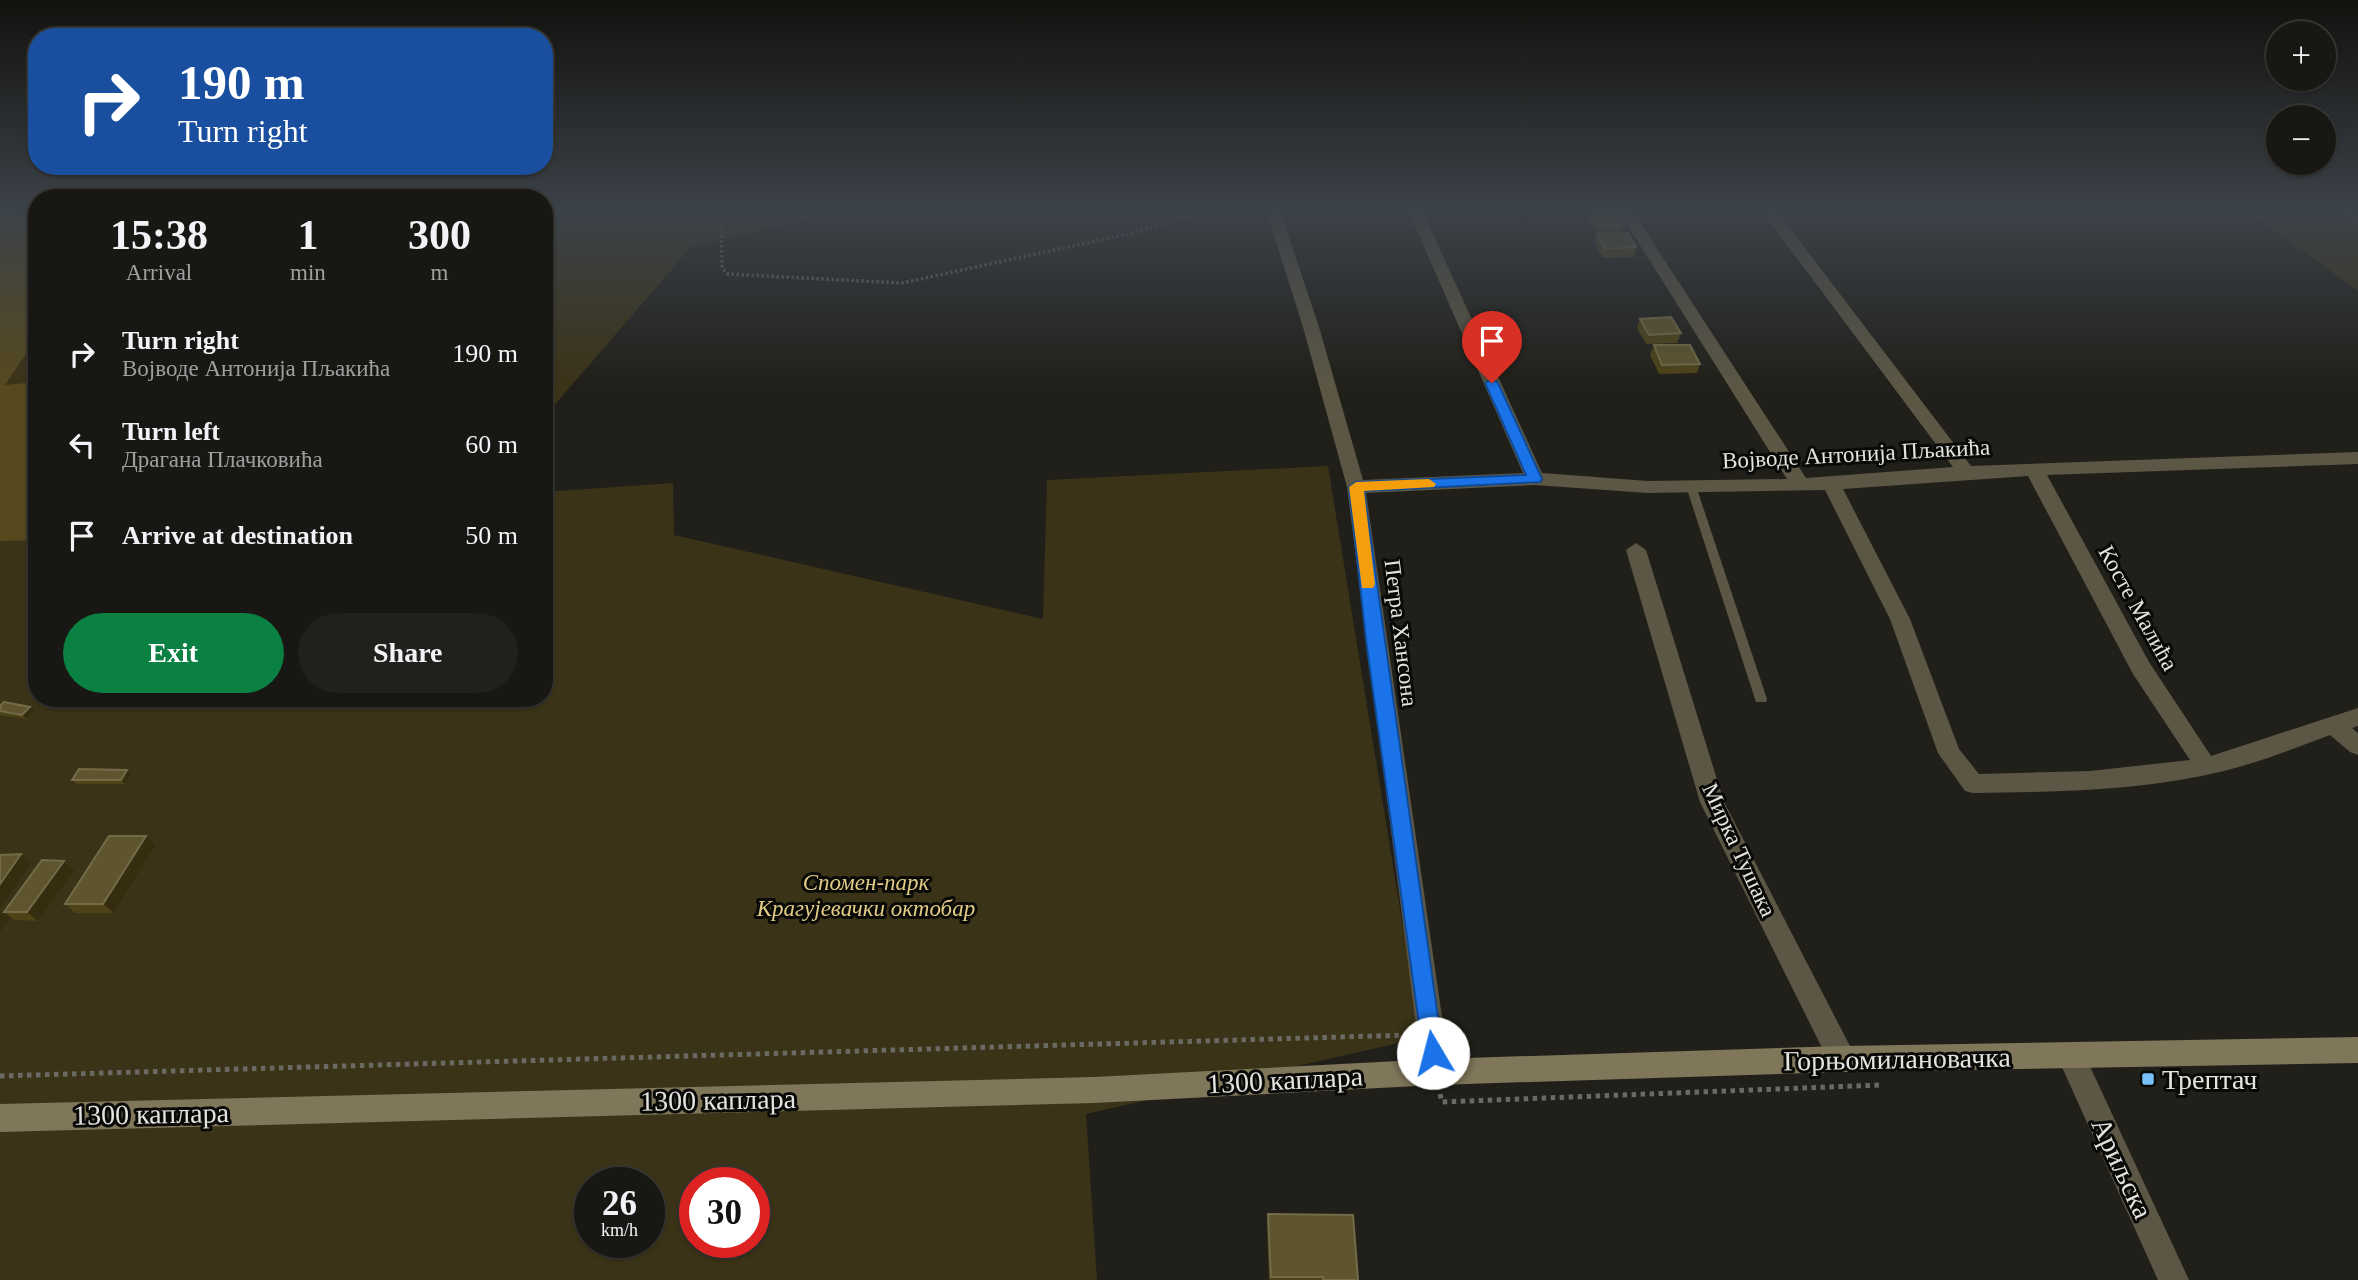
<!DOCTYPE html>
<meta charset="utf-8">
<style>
body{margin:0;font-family:Georgia,serif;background:#21201c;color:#f1f3f6;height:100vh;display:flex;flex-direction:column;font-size:26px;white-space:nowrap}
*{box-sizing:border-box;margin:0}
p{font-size:23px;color:#9f9fa0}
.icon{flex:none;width:38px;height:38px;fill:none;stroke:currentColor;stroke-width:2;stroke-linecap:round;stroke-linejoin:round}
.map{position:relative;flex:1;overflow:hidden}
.panel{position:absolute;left:28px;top:189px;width:525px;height:518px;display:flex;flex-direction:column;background:#181713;border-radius:28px;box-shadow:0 2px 5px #0004,0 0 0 2px #363633}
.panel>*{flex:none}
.top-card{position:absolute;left:28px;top:28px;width:525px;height:147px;border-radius:28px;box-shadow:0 2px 5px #0004,0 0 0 2px #363633;background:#1a4fa0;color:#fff;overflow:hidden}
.buttons{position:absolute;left:2266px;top:21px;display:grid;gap:14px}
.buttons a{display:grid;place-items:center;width:70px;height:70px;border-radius:50%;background:#181713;box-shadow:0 2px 5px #0004,0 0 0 2px #363633;font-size:35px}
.speed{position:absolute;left:574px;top:1167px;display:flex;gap:14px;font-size:35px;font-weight:700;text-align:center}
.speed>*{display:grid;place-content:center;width:91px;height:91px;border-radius:50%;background:#181713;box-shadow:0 2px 5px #0004,0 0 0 2px #363633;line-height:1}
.speed small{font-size:18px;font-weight:400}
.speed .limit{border:10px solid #d22;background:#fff;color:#111}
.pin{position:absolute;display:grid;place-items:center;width:60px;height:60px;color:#fff;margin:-72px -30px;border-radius:50% 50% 50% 0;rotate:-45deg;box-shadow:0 0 7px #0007}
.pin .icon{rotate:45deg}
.me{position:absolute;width:77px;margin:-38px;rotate:352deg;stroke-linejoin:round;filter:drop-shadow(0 0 5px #0008)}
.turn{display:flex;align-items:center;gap:24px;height:147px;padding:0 35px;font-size:32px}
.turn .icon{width:91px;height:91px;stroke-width:2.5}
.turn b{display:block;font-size:49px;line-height:60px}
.eta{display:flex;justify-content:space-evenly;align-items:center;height:119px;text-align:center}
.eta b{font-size:42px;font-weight:600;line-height:49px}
.cta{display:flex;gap:14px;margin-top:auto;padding:14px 35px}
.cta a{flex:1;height:80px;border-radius:42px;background:#0b8043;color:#fff;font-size:28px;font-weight:600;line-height:80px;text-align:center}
.cta a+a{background:#21201c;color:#f1f3f6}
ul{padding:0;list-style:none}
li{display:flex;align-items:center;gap:21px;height:91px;padding:0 35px}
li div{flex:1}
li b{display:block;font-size:26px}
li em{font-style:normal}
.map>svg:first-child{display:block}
</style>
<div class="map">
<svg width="2358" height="1280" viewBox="0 0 2358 1280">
<rect width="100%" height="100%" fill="#201f19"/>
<g fill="#3b3317" fill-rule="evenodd">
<path d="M0 210H37V698H544V492L673 483 674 535 1043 619 1047 480 1328 466 1421 1038 1086 1114 1097 1280H0ZM590 1183H649V1242H590ZM695 1183H754V1242H695Z"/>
<polygon points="544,210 848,210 692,246 544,417"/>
<polygon points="2247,210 2338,210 2358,223 2358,291"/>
</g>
<polygon fill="#56491e" points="0,210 37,210 37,337 5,385 37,382 37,540 0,541"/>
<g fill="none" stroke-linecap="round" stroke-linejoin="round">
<polyline stroke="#6a6963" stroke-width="3.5" stroke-dasharray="2.5 2.5" stroke-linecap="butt" points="721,210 722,268 728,274 902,283 1128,234 1209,210"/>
<g stroke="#6a6963" stroke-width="5" stroke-dasharray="4.5 4.5" stroke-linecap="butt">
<polyline points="0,1076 1409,1035"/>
<polyline points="1440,1094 1442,1102 1880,1085"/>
</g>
<g fill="#5c5745" fill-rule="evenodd">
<polygon points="2337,210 2347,210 2358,217 2358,224"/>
<polygon points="1691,482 1696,486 1767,699 1766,702 1756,702 1755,699 1686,486"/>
</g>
<g fill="#5c5745" fill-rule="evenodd">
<path d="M1266 210H1280L1319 327 1363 480 1523 473 1408 210H1422L1542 473 1648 481 1787 479 1618 210H1632L1806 478 1953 467 1761 210H1776L1971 466 2358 452V464L2047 475 2149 662 2211 756 2358 708V726L2352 728 2358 733V755L2350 752 2330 735C2295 748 2260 762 2224 771 2142 791 2057 792 1973 793L1965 791 1938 753 1890 619 1825 490 1648 493 1535 485 1366 493 1450 1072 1446 1081 1436 1085 1426 1081 1422 1072 1347 487 1303 327ZM2028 476 2133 674 2190 760 2090 771 1979 774 1959 749 1910 619 1843 489Z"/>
<polygon points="1636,543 1646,550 1724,802 1852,1050 1856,1059 1852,1068 1842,1072 1832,1068 1700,802 1626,550"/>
<polygon points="2071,1043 2081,1047 2189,1280 2158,1280 2057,1056 2061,1047"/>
</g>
<polygon fill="#80775a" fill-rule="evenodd" points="2358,1037 2358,1063 1842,1072 1436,1085 1094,1103 0,1132 0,1104 1094,1077 1436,1059 1842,1046"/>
</g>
<g fill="#4e4317">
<polygon points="1592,211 1623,225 1620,233 1636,247 1634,257 1603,258 1595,243 1597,234 1599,234 1596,234 1589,220"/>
<polygon points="1640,319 1681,333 1677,343 1646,344 1637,328"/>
<polygon points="1654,345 1700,364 1697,373 1659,374 1650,355"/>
<polygon points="0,706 30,707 35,711 27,719 0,715"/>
<polygon points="127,770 132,774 125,784 77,784 72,780"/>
<polygon points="156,845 114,913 75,913 65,904"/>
<polygon points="64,861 75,870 38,921 15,920 4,912"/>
<polygon points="1268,1214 1358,1280 1269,1280 1267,1224"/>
</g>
<g fill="#352d0f">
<polygon points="30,707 35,711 27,719 22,715"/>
<polygon points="127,770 132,774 125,784 121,780"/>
<polygon points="146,836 156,845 114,913 103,904"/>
<polygon points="21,854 31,863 1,907 0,906 0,884"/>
<polygon points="64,861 75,870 38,921 27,912"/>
<polygon points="0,910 10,917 0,932"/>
</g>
<g fill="#5e542d" stroke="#736b48" stroke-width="2">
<polygon points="1592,211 1615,211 1623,225 1598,225"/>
<polygon points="1628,233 1636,247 1605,249 1597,234"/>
<polygon points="1671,317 1681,333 1649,335 1640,319"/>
<polygon points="1654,345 1690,345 1700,364 1662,365"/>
<polygon points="4,702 30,707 22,715 0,711 0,706"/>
<polygon points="79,769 127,770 121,780 72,780"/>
<polygon points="109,836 146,836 103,904 65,904"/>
<polygon points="21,854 0,884 0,855"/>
<polygon points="42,860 64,861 27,912 4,912"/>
<polygon points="1268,1214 1353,1215 1358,1280 1323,1280 1323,1277 1271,1277"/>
</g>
<linearGradient id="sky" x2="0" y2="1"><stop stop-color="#12110e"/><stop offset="0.54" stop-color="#3c4249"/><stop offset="1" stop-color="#3c4249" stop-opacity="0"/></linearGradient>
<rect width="2358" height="389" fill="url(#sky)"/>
<polygon fill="#1a73e8" stroke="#114b97" stroke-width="2" points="1492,379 1498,383 1542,479 1540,482 1364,491 1443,1053 1440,1060 1433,1063 1426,1060 1423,1053 1367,648 1349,487 1356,482 1526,475 1485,383"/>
<polygon fill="#f59e0b" points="1429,479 1436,484 1434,487 1364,491 1375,584 1373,588 1362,588 1349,487 1356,482"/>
<rect fill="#78bff7" stroke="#090907" stroke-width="2.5" x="2141" y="1072" width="14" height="14" rx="3.5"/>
<g text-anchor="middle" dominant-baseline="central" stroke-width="6" stroke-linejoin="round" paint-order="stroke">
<g font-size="23" fill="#e4e3df" stroke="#090907">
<text transform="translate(1856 454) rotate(-3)">Војводе Антонија Пљакића</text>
<text transform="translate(2138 608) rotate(61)">Косте Малића</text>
<text transform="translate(1401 633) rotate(83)">Петра Хансона</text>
<text transform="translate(1739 850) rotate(65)">Мирка Тушака</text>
</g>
<g font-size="23" font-style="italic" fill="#e2cc85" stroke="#090907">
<text x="866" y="882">Спомен-парк<tspan x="866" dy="26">Крагујевачки октобар</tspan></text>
</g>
<g font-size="28" fill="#e4e3df" stroke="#090907">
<text transform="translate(1897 1059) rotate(-1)">Горњомилановачка</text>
<text transform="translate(1285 1080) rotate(-3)">1300 каплара</text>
<text transform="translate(718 1100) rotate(-1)">1300 каплара</text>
<text transform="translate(151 1114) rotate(-1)">1300 каплара</text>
<text transform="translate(2122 1168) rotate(65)">Ариљска</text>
</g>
<g font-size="28" fill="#e4e3df" stroke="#090907" text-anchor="start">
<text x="2162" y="1079">Трептач</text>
</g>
</g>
</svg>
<div class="buttons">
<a>+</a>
<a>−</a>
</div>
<div class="speed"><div>26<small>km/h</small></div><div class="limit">30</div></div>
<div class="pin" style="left:1492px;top:383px;background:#d93025"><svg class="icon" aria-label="arrive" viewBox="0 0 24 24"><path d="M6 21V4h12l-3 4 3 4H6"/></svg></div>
<svg class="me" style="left:1433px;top:1053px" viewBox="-20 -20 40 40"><circle r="19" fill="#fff"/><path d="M0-13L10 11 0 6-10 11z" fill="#1a73e8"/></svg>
<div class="top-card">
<div class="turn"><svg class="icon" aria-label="right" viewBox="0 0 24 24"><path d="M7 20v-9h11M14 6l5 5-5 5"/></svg><div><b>190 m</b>Turn right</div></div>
</div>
<section class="panel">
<div class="eta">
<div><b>15:38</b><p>Arrival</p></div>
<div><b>1</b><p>min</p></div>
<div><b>300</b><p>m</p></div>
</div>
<ul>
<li><svg class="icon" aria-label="right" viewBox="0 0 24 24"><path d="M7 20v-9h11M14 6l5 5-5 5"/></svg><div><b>Turn right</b><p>Војводе Антонија Пљакића</p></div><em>190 m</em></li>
<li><svg class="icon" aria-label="left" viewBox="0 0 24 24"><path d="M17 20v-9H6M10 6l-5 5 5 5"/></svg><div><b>Turn left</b><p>Драгана Плачковића</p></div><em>60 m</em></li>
<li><svg class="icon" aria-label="arrive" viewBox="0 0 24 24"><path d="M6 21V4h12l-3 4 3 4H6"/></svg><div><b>Arrive at destination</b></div><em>50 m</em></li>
</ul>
<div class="cta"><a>Exit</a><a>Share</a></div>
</section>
</div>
